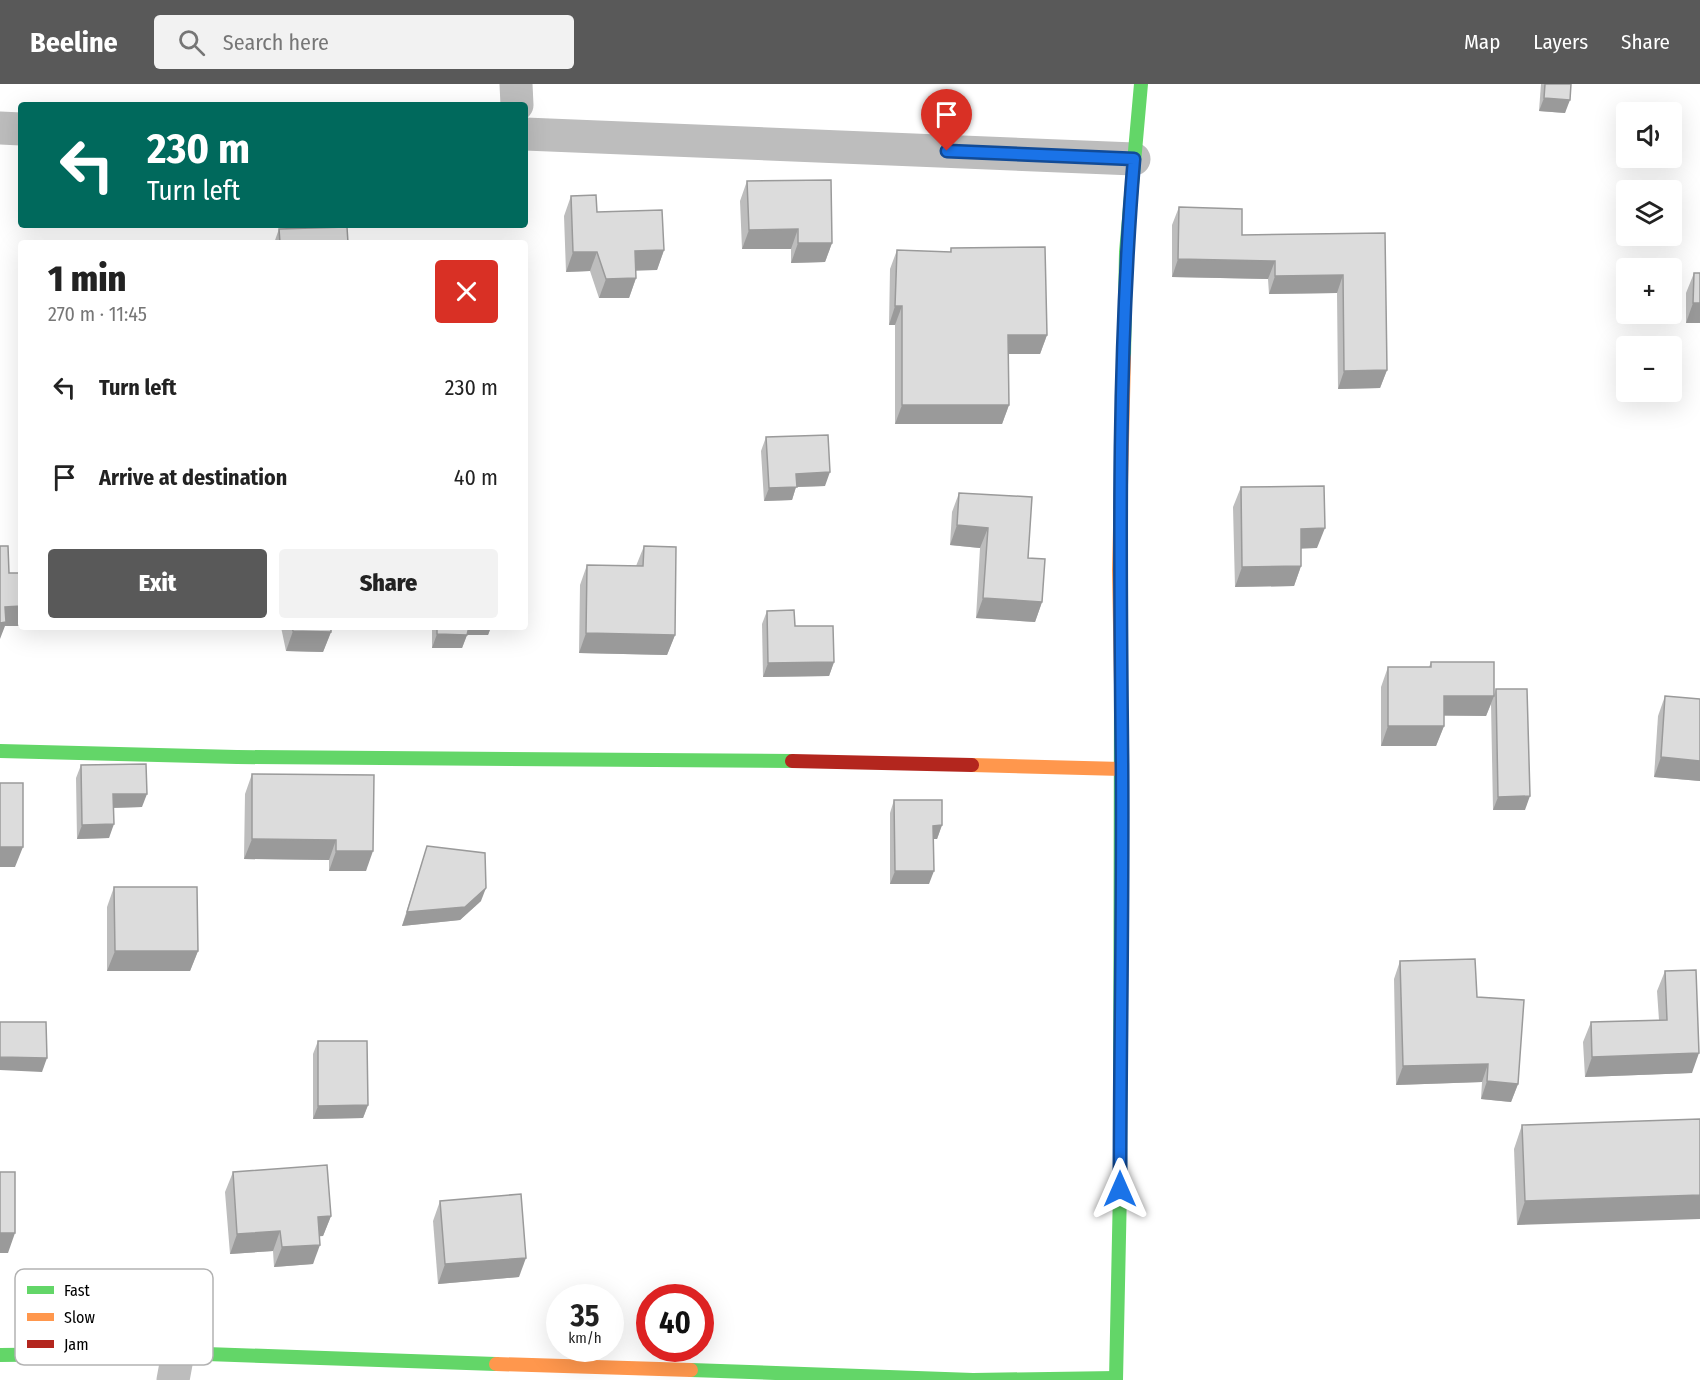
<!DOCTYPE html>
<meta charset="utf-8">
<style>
body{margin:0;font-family:"Fira Sans Condensed",sans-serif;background:#f2f2f2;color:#222;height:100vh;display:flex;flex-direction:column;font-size:22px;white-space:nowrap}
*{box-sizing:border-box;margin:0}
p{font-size:20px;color:#767676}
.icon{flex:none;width:33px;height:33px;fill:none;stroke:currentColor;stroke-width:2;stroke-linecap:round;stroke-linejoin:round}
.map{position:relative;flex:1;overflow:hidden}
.panel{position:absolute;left:18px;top:156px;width:510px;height:390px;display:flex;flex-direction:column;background:#fff;border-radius:6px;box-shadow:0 6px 24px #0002}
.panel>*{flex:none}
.banner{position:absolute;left:18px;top:18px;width:510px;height:126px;border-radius:6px;box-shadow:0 6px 24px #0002;background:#00695c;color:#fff;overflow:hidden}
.fabs{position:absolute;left:1616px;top:18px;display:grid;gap:12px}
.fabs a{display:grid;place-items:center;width:66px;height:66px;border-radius:6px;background:#fff;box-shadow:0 6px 24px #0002;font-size:30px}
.speed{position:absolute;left:546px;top:1200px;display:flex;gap:12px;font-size:30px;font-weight:700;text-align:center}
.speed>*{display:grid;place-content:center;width:78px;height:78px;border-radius:50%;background:#fff;box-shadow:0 6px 24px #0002;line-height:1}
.speed small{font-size:15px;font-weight:400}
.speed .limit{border:9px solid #d22;background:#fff;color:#111}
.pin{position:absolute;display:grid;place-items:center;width:51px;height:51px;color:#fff;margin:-62px -26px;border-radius:50% 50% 50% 0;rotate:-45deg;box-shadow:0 0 6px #0007}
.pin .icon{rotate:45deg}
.me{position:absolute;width:66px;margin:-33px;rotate:0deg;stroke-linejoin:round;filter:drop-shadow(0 0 4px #0008)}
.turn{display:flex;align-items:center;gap:21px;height:126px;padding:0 30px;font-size:27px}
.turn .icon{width:78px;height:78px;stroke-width:2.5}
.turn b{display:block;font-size:42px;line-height:51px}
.round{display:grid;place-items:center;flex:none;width:63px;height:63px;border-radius:6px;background:#f2f2f2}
.headline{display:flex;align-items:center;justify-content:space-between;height:102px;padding:0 30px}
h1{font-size:36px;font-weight:800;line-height:45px}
.cta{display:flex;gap:12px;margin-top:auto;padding:12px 30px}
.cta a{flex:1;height:69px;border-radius:6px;background:#595959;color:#fff;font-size:24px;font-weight:800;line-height:69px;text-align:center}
.cta a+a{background:#f2f2f2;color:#222}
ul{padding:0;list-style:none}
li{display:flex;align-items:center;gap:18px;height:90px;padding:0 30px}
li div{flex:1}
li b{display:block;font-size:22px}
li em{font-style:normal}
header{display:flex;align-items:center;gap:36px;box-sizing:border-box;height:84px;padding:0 30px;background:#595959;color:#fff}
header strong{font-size:28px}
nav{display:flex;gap:33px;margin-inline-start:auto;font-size:21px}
.search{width:420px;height:54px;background:#f2f2f2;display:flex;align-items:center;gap:15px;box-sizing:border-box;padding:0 21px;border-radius:6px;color:#767676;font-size:22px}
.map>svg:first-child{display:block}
</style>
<header>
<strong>Beeline</strong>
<div class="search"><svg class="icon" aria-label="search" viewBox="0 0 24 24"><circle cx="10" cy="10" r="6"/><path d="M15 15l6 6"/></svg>Search here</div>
<nav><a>Map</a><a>Layers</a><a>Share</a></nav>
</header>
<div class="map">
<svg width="1700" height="1296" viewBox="0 0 1700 1296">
<rect width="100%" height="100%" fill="#fff"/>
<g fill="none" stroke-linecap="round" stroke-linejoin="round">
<g stroke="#bdbdbd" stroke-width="33">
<polyline points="516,0 517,21"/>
<polyline points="0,44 21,45"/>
<polyline points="525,50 1134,75"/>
<polyline points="173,1296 178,1269"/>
</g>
<g stroke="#63d668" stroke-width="14">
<polyline points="1124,273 1126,168 1141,0"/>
<polyline points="0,667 237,673 792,677"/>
<polyline points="0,1271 178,1269 496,1280"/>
<polyline points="691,1286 973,1296 1116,1294"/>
<polyline points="1116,1296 1120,1105 1121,600"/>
</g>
<g stroke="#ff974d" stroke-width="14">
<polyline points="1121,600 1119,486 1124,273"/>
<polyline points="972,681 1122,685"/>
<polyline points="496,1280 691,1286"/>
</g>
<polyline stroke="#b3261e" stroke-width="14" points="792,677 972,681"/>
</g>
<g fill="#bdbdbd">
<polygon points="1541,0 1571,0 1565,29 1539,27"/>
<polygon points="747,97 832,159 825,178 791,179 791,165 742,165 740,117"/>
<polygon points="571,112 597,128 664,166 657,186 636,186 636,194 629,214 599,214 590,187 566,188 564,132"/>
<polygon points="1179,123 1242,151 1385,149 1387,286 1380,304 1338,305 1337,209 1269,210 1268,195 1172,193 1172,141"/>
<polygon points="279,145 348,159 274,159"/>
<polygon points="951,164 1047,251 1040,270 1008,270 1009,321 1002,340 895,340 895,241 889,241 890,185 897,166 950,168"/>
<polygon points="1694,189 1700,239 1686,239 1686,209"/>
<polygon points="766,353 825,402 796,403 792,416 764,417 761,367"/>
<polygon points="1241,403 1317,464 1301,464 1301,482 1294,502 1235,503 1233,423"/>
<polygon points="959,409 1028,474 1042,518 1035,538 976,534 980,464 950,461 952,428"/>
<polygon points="644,462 675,551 667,571 579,569 580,501 587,481 636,482"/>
<polygon points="767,527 795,542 834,578 829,592 763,593 762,540"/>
<polygon points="281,543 331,543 331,548 323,568 286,567"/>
<polygon points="432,543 491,543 488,551 467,551 462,564 432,564"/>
<polygon points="1431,578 1494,611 1496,605 1525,726 1493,726 1491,620 1486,632 1444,632 1444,642 1436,662 1381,662 1381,603 1388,583 1429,583"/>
<polygon points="1665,612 1700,615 1700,697 1654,693 1658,632"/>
<polygon points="81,681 142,723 113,724 109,754 77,755 76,694"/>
<polygon points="252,690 374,691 366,787 329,787 329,776 244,775 245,710"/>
<polygon points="894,716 942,741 937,755 934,755 929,800 890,800 890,729"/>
<polygon points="427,762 481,817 460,836 402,842"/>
<polygon points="114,803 198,867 190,887 107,887 107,823"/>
<polygon points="1400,877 1477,913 1518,1000 1511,1018 1481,1015 1482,998 1396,1001 1394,895"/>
<polygon points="1665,887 1692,989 1585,993 1583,958 1591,938 1659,936 1657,907"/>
<polygon points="318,957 368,1021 363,1034 313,1035 313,970"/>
<polygon points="1700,1035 1517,1141 1514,1065 1522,1041"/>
<polygon points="233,1088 331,1132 323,1152 319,1152 313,1180 274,1183 273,1167 230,1170 225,1108"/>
<polygon points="440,1117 519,1193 438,1200 433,1137"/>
</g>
<g fill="#9a9a9a">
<polygon points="1544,14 1570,16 1565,29 1539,27"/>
<polygon points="798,145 791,165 742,165 749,146"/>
<polygon points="798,159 832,159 825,178 791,179"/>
<polygon points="664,166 657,186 628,187 635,167"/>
<polygon points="573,168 597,168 590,187 566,188"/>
<polygon points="1178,175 1275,177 1268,195 1172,193"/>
<polygon points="1343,191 1337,209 1269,210 1275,192"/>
<polygon points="636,194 629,214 599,214 606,195"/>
<polygon points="1693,219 1700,219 1700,239 1686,239"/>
<polygon points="895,222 902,222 895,241 889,241"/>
<polygon points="1008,251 1047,251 1040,270 1001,270"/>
<polygon points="1387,286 1380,304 1338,305 1344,287"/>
<polygon points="902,321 1009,321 1002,340 895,340"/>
<polygon points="830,388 825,402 796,403 792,416 764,417 769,404 796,390"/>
<polygon points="957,441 988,444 980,464 950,461"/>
<polygon points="1325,444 1317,464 1294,465 1301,445"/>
<polygon points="1301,482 1294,502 1235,503 1242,483"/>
<polygon points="983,514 1042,518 1035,538 976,534"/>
<polygon points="21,522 21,542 5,542 0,555 0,538 5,523"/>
<polygon points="468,543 491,543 488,551 467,551 462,564 432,564 437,550"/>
<polygon points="293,547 331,548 323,568 286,567"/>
<polygon points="586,549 675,551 667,571 579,569"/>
<polygon points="834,578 829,592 763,593 768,579"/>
<polygon points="1444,612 1494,612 1486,632 1437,631"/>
<polygon points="1388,642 1444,642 1436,662 1381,662"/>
<polygon points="1661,673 1700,677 1700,697 1654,693"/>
<polygon points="113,710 147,710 142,723 108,724"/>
<polygon points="1530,712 1525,726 1493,726 1498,713"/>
<polygon points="114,740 109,754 77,755 82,741"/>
<polygon points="942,741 937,755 929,755 933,742"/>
<polygon points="252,755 336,756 329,776 244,775"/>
<polygon points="0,763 23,763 15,783 0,783"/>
<polygon points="336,767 373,767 366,787 329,787"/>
<polygon points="895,787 934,787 929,800 890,800"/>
<polygon points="486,804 481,817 460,836 402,842 407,828"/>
<polygon points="115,867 198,867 190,887 107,887"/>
<polygon points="1699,969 1692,989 1585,993 1592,973"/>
<polygon points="0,973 47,974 42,988 0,986"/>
<polygon points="1488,980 1482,998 1396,1001 1403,982"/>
<polygon points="1487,997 1518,1000 1511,1018 1481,1015"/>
<polygon points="368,1021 363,1034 313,1035 318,1022"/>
<polygon points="1700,1111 1700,1135 1517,1141 1525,1117"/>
<polygon points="331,1132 323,1152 311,1153 318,1133"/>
<polygon points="280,1147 273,1167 230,1170 237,1150"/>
<polygon points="0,1149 15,1149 8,1169 0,1169"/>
<polygon points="320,1161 313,1180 274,1183 282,1163"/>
<polygon points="526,1174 519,1193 438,1200 445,1180"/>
</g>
<g fill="#dcdcdc" stroke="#9a9a9a" stroke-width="1.5">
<polygon points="1545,0 1571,0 1570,16 1544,14"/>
<polygon points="831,96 832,159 798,159 798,145 749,146 747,97"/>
<polygon points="596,111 597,128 662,126 664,166 635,167 636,194 606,195 597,168 573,168 571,112"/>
<polygon points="1179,123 1242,125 1242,151 1385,149 1387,286 1344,287 1343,191 1275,192 1275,177 1178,175"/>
<polygon points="347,143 348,159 280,159 279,145"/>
<polygon points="1045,163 1047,251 1008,251 1009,321 902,321 902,222 895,222 897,166 951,168 951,164"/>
<polygon points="1694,189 1700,189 1700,219 1693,219"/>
<polygon points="828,351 830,388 796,390 797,403 769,404 766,353"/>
<polygon points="1324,402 1325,444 1301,445 1301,482 1242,483 1241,403"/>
<polygon points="959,409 1032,413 1028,474 1045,475 1042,518 983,514 988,444 957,441"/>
<polygon points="0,462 8,462 9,489 21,489 21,522 5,523 6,538 0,539"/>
<polygon points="644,462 676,463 675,551 586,549 587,481 643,482"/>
<polygon points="794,526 795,542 833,542 834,578 768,579 767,527"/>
<polygon points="292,543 331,543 331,548 293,547"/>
<polygon points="437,543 469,543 467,551 437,550"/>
<polygon points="1431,578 1494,578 1494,612 1444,612 1444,642 1388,642 1388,583 1431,583"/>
<polygon points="1496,605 1527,605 1530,712 1498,713"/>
<polygon points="1665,612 1700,615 1700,677 1661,673"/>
<polygon points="146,680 147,710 113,710 114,740 82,741 81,681"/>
<polygon points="252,690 374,691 373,767 336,767 336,756 252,755"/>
<rect x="0" y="699" width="23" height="64"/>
<polygon points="894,716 942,716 942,741 933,742 934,787 895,787"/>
<polygon points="427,762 485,769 486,804 465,823 407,828"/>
<polygon points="114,803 197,803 198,867 115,867"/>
<polygon points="1475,875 1477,913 1524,916 1518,1000 1487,997 1488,980 1403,982 1400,877"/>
<polygon points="1696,886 1699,969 1592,973 1591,938 1667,936 1665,887"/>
<polygon points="0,938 46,938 47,974 0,973"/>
<polygon points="318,957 367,957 368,1021 318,1022"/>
<polygon points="1700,1035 1700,1111 1525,1117 1522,1041"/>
<polygon points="327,1081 331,1132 318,1133 320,1161 282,1163 280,1147 237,1150 233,1088"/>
<rect x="0" y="1088" width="15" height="61"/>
<polygon points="521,1110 526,1174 445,1180 440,1117"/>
</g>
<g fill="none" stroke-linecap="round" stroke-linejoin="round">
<defs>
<path id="route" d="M947 67 1134 75C1117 276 1120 478 1122 680 1123 822 1120 963 1120 1105"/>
</defs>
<use href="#route" stroke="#114b97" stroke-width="15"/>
<use href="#route" stroke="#1a73e8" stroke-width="10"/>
</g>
<rect x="15" y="1185" width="198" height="96" rx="9" fill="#fff" stroke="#b2b2b2" stroke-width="1.5"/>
<rect x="27" y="1202" width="27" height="8" fill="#63d668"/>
<rect x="27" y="1229" width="27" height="8" fill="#ff974d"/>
<rect x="27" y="1256" width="27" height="8" fill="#b3261e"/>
<g font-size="16" fill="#000">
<text x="64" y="1212">Fast</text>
<text x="64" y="1239">Slow</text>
<text x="64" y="1266">Jam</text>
</g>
</svg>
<div class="fabs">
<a><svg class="icon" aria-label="sound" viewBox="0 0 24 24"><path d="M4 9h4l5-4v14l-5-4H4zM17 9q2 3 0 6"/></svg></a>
<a><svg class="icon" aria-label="layers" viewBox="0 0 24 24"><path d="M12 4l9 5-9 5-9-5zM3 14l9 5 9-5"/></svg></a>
<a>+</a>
<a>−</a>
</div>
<div class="speed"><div>35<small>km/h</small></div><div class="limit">40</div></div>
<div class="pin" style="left:947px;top:67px;background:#d93025"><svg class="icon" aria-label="arrive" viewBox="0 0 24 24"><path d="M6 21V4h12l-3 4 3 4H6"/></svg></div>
<svg class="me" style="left:1120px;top:1105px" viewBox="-20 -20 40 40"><path d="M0-17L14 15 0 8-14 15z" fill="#1a73e8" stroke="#fff" stroke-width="4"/></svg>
<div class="banner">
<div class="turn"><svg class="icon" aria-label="left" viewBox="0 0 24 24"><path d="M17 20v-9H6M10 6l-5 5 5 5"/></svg><div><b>230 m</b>Turn left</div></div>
</div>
<section class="panel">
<div class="headline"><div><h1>1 min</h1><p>270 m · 11:45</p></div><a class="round" style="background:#d93025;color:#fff"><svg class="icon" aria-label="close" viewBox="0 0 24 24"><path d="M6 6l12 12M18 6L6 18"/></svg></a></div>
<ul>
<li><svg class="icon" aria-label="left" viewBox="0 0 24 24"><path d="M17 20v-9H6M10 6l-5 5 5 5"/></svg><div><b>Turn left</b></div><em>230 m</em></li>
<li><svg class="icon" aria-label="arrive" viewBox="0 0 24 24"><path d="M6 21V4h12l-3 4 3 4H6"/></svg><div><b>Arrive at destination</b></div><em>40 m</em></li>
</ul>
<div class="cta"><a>Exit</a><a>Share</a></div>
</section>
</div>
